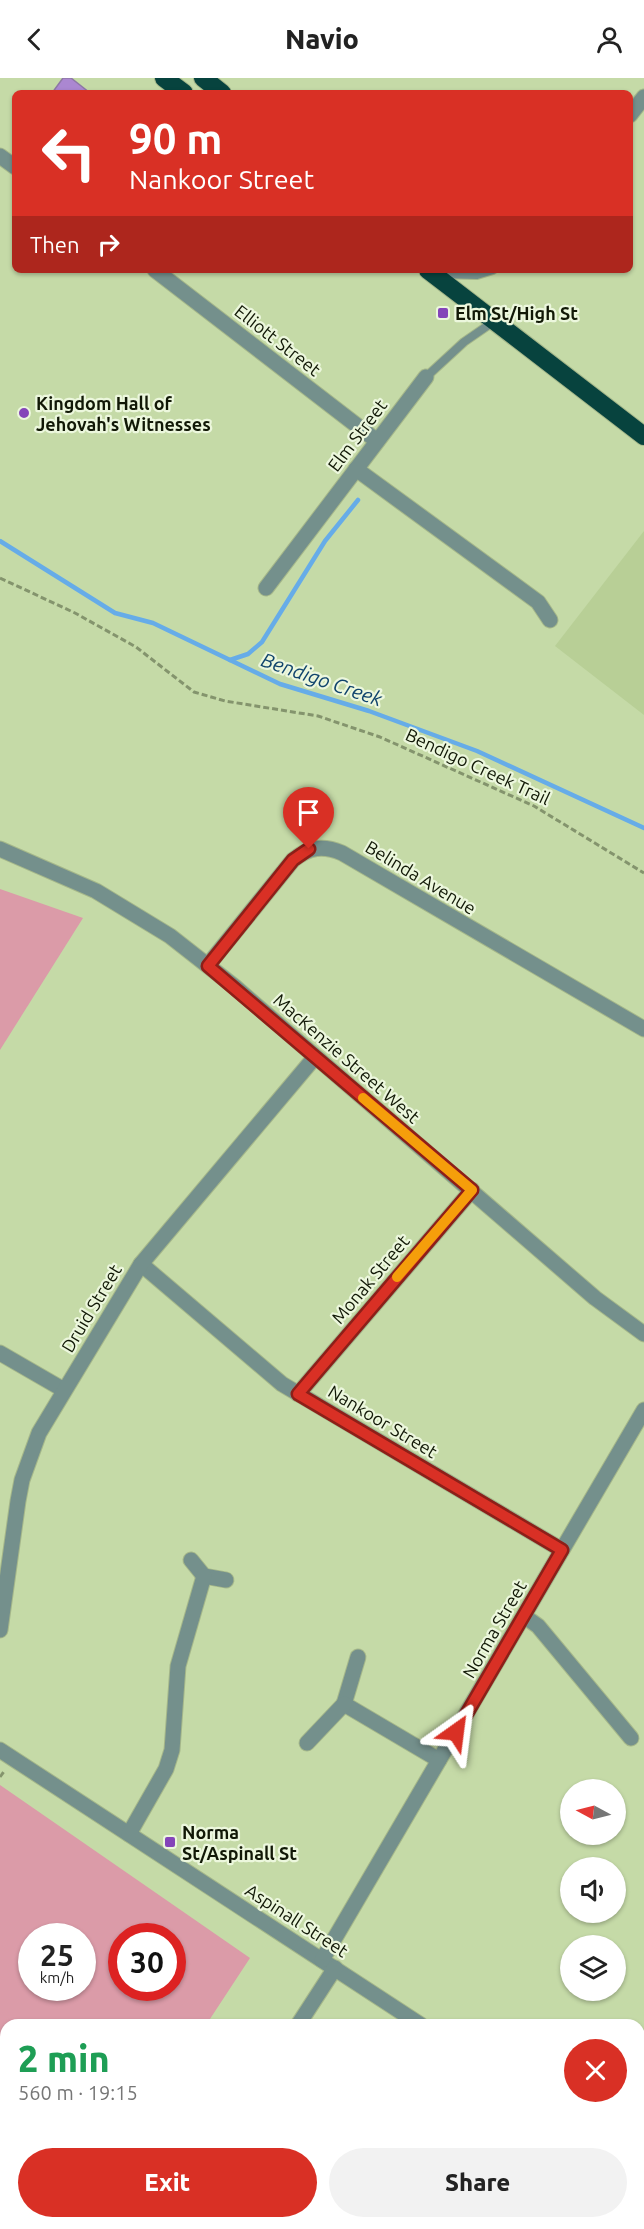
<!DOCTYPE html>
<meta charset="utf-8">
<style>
body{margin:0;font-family:Ubuntu,sans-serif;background:#f2f2f2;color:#222;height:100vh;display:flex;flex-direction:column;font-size:22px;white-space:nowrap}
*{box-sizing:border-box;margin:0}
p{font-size:20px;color:#767676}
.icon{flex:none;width:33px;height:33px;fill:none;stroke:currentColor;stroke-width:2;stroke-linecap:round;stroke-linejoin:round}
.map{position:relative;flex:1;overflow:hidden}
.panel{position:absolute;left:0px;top:1941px;width:645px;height:210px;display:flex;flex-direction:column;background:#fff;border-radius:18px 18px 0 0;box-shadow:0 2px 4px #0004}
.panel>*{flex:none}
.hud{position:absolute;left:12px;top:12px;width:621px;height:183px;border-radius:9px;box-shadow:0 2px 4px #0004;background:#d93025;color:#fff;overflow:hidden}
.needle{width:39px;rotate:277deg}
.controls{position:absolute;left:560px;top:1701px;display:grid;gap:12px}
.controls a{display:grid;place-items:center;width:66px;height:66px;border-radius:50%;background:#fff;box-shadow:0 2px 4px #0004;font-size:30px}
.speed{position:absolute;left:18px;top:1845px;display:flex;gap:12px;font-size:30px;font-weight:700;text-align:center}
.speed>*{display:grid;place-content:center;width:78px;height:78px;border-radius:50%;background:#fff;box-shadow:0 2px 4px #0004;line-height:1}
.speed small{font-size:15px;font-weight:400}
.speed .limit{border:9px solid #d22;background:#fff;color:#111}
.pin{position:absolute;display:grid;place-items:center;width:51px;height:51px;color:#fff;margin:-62px -26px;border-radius:50% 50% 50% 0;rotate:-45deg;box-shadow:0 0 6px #0007}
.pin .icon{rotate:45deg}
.me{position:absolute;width:66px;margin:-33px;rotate:31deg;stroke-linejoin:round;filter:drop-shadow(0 0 4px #0008)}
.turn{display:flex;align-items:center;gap:21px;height:126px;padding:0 18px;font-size:27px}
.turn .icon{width:78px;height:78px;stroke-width:2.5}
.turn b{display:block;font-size:42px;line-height:51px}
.then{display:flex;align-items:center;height:57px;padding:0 18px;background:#0003;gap:12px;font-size:22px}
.round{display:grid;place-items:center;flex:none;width:63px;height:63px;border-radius:32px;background:#f2f2f2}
.head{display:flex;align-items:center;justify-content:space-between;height:102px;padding:0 18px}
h1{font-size:36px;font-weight:800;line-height:45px;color:#1e9e55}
.button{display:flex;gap:12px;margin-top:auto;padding:12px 18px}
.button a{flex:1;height:69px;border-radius:36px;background:#d93025;color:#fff;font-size:24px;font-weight:800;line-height:69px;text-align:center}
.button a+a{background:#f2f2f2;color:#222}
header{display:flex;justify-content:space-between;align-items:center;height:78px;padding:0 18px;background:#fff;font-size:27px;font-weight:800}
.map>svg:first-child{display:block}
</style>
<header><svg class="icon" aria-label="back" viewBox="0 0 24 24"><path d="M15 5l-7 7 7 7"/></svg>Navio<svg class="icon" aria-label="person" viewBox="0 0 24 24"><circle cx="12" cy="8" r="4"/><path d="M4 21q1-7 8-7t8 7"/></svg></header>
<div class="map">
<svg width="644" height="2151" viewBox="0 0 644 2151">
<rect width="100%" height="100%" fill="#c5daa7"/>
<polygon fill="#b8cf96" points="644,453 644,637 555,568"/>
<g fill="#db9ba8" fill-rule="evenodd">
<polygon points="0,811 83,840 0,972"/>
<path d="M0 1707 250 1880 206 1947H6V2145H165L162 2151H0ZM32 1858H82V1910H32ZM122 1858H172V1910H122Z"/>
<polygon points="510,2145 581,2145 578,2151 522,2151"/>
</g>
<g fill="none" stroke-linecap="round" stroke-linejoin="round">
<g stroke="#66ace8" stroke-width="4.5">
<polyline points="0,463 115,535 153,545 280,606 369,633 477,673 644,750"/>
<polyline points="230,582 248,576 262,564 325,463 358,422"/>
</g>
</g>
<polygon fill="#ab87d1" stroke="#8e78a6" stroke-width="1.5" points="63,0 71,0 90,15 52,15"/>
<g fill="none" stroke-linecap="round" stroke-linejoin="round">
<defs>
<g id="lane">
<polyline points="440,196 477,197 493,192"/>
<polyline points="426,299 464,264 493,244"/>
</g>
<g id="street">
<polyline points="630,37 644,19"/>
<polyline points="0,78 15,89"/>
<polyline points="155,192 377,363"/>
<polyline points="356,391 538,524 550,542"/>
<polyline points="266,510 426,299"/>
<polyline points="0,771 96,813 170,858 235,909 595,1220 644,1256"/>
<path d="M208 887 293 782C309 769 323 767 342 775L644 951"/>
<polyline points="141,1186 282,1306 562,1472"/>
<polyline points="0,1275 64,1312"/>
<polyline points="298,1316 472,1112"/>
<polyline points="191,1482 204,1498 226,1502"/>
<polyline points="524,1538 538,1548 631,1660"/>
<polyline points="0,1552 18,1423 22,1402 39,1355 141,1186 315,979"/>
<polyline points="358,1579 344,1626 439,1682"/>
<polyline points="307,1665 344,1626"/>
<polyline points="0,1672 421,1947"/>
<polyline points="129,1756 166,1691 172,1672 178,1588 204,1498"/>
<polyline points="322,1882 644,1332"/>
<polyline points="298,1947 335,1890"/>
<polyline points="639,2092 644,2097"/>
<polyline points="178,2151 181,2145"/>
<polyline points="449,2151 450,2145"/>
<polyline points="466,2151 467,2145"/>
</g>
<g id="highway">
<polyline points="164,0 184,15"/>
<polyline points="203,0 222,15"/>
<polyline points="428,192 644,358"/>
</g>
</defs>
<use href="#lane" stroke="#a5b78a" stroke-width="10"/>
<use href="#street" stroke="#a5b78a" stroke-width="17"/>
<use href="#highway" stroke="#a5b78a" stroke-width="20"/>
<g stroke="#84946d" stroke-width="3" stroke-dasharray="6 3" stroke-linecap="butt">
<polyline points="0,500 75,535 136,569 194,614 225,623 318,638 380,659 534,728 644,795"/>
<polyline points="0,1699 5,1692"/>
</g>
<use href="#lane" stroke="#74908c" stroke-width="8"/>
<use href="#street" stroke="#74908c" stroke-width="15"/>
<use href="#highway" stroke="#07433e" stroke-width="18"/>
</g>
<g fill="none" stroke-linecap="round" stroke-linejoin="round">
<defs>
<polyline id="route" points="309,771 293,782 208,888 472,1112 298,1316 562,1472 456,1654"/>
</defs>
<use href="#route" stroke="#8d1f18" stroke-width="15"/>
<use href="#route" stroke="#d93025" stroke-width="10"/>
<polyline stroke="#f59e0b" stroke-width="10" points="363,1020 472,1112 397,1199"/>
</g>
<g fill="#8444b9" stroke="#ecf7dd" stroke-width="2">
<rect x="437" y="229" width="12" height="12" rx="3"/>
<circle cx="24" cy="335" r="6"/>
<rect x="164" y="1758" width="12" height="12" rx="3"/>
</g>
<g text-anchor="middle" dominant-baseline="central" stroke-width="4.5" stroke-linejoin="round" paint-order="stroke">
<g font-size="18" font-weight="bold" fill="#111806" stroke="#ecf7dd" text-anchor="start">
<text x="455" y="235">Elm St/High St</text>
<text x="36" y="325">Kingdom Hall of<tspan x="36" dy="21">Jehovah's Witnesses</tspan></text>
<text x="182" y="1754">Norma<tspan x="182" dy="21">St/Aspinall St</tspan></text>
</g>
<g font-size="18" fill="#111806" stroke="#ecf7dd">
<text transform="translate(278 262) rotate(38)">Elliott Street</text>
<text transform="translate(357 357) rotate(-53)">Elm Street</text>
<text transform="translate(478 688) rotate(25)">Bendigo Creek Trail</text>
<text transform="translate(421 799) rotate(31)">Belinda Avenue</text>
<text transform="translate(347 980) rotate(41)">MacKenzie Street West</text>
<text transform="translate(370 1201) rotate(-50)">Monak Street</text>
<text transform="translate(91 1230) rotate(-59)">Druid Street</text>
<text transform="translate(383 1343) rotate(31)">Nankoor Street</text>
<text transform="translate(494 1551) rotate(-60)">Norma Street</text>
<text transform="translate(297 1842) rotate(33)">Aspinall Street</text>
</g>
<g font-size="20" font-style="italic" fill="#10446c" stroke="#ecf7dd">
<text transform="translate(322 601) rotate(19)">Bendigo Creek</text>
</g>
</g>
</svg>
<div class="controls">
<a><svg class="needle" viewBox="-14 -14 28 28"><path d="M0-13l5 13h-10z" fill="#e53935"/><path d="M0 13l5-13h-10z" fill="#767676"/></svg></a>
<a><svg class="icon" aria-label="sound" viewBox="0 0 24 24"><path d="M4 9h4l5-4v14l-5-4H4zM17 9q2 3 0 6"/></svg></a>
<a><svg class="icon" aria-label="layers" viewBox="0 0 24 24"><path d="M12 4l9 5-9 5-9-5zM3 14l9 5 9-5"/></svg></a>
</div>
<div class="speed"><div>25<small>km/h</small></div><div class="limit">30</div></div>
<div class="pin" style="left:309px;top:771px;background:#d93025"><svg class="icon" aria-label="arrive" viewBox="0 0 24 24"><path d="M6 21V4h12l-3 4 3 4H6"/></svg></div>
<svg class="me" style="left:456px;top:1654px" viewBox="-20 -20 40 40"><path d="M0-17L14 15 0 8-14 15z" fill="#d93025" stroke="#fff" stroke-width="4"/></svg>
<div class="hud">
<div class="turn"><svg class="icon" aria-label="left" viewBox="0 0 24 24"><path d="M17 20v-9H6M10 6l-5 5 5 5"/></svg><div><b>90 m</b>Nankoor Street</div></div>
<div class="then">Then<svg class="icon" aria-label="right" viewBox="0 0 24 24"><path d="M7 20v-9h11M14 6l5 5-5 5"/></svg></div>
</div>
<section class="panel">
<div class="head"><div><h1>2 min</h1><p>560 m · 19:15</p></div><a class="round" style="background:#d93025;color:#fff"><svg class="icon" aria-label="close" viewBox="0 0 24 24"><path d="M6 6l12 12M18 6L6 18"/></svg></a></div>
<div class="button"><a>Exit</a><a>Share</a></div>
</section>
</div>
